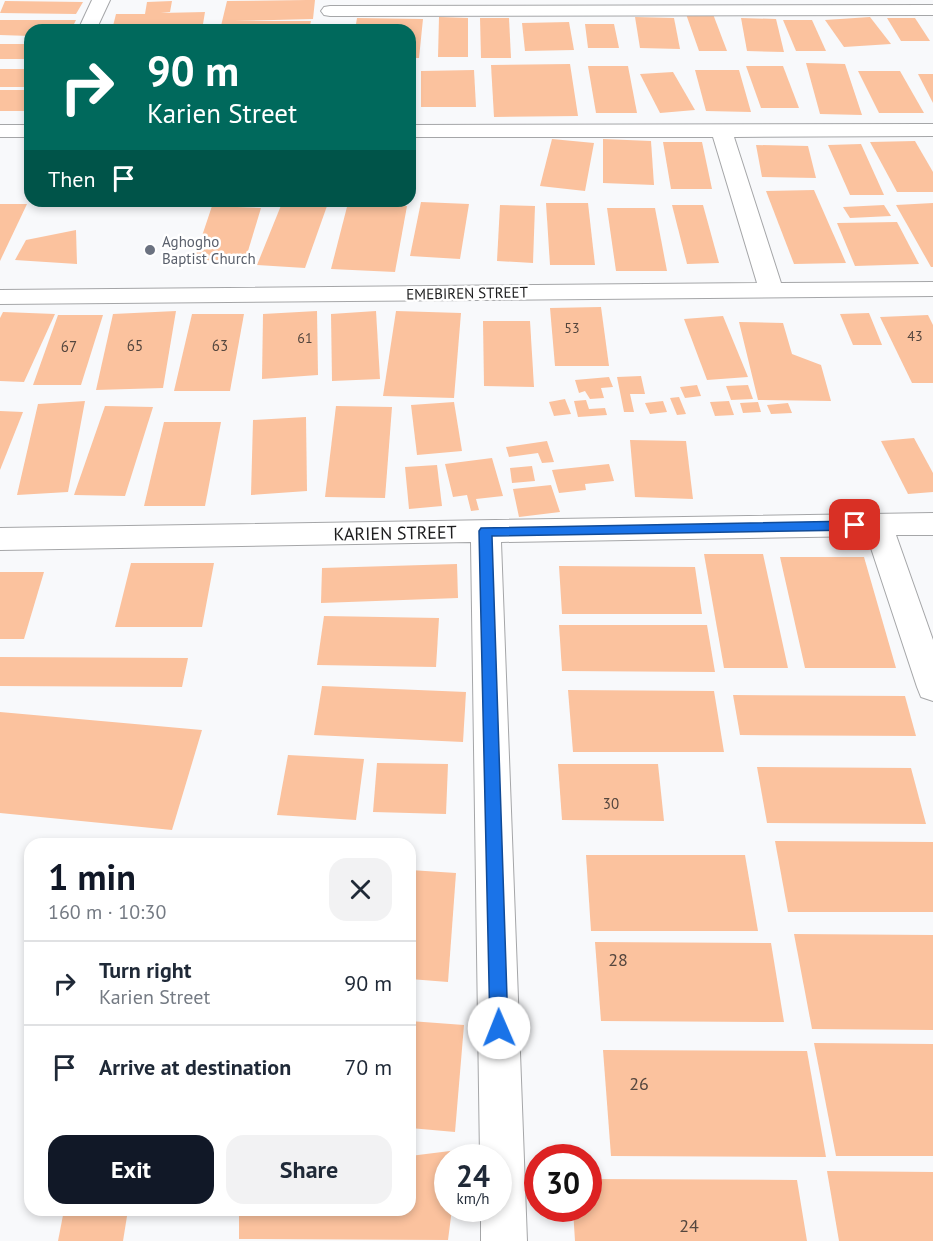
<!DOCTYPE html>
<meta charset="utf-8">
<style>
body{margin:0;font-family:"PT Sans",sans-serif;background:#f2f2f3;color:#1f2937;height:100vh;display:flex;flex-direction:column;font-size:22px;white-space:nowrap}
*{box-sizing:border-box;margin:0}
p{font-size:20px;color:#747a83}
.icon{flex:none;width:33px;height:33px;fill:none;stroke:currentColor;stroke-width:2;stroke-linecap:round;stroke-linejoin:round}
.map{position:relative;flex:1;overflow:hidden}
.panel{position:absolute;left:24px;top:838px;width:392px;height:378px;display:flex;flex-direction:column;background:#fff;border-radius:18px;box-shadow:0 3px 9px #0003}
.panel>*{flex:none}
.guide{position:absolute;left:24px;top:24px;width:392px;height:183px;border-radius:18px;box-shadow:0 3px 9px #0003;background:#00695c;color:#fff;overflow:hidden}
.speed{position:absolute;left:434px;top:1144px;display:flex;gap:12px;font-size:30px;font-weight:700;text-align:center}
.speed>*{display:grid;place-content:center;width:78px;height:78px;border-radius:50%;background:#fff;box-shadow:0 3px 9px #0003;line-height:1}
.speed small{font-size:15px;font-weight:400}
.speed .limit{border:9px solid #d22;background:#fff;color:#111}
.pin{position:absolute;display:grid;place-items:center;width:51px;height:51px;color:#fff;margin:-26px;border-radius:12px;box-shadow:0 3px 9px #0006}
.me{position:absolute;width:66px;margin:-33px;rotate:359deg;stroke-linejoin:round;filter:drop-shadow(0 0 4px #0008)}
.turn{display:flex;align-items:center;gap:21px;height:126px;padding:0 24px;font-size:27px}
.turn .icon{width:78px;height:78px;stroke-width:2.5}
.turn b{display:block;font-size:42px;line-height:51px}
.then{display:flex;align-items:center;height:57px;padding:0 24px;background:#0003;gap:12px;font-size:22px}
.round{display:grid;place-items:center;flex:none;width:63px;height:63px;border-radius:18px;background:#f2f2f3}
.headline{display:flex;align-items:center;justify-content:space-between;height:102px;padding:0 24px}
h1{font-size:36px;font-weight:600;line-height:45px;color:#111827}
.cta{display:flex;gap:12px;margin-top:auto;padding:12px 24px}
.cta a{flex:1;height:69px;border-radius:18px;background:#111827;color:#fff;font-size:24px;font-weight:600;line-height:69px;text-align:center}
.cta a+a{background:#f2f2f3;color:#1f2937}
ul{padding:0;list-style:none}
li{display:flex;align-items:center;gap:18px;height:84px;padding:0 24px;border-top:2px solid #e0e1e3}
li div{flex:1}
li b{display:block;font-size:22px}
li em{font-style:normal}
.map>svg:first-child{display:block}
</style>
<div class="map">
<svg width="933" height="1241" viewBox="0 0 933 1241">
<rect width="100%" height="100%" fill="#f8f9fb"/>
<g fill="#fbc29e">
<polygon points="307,0 315,0 313,19 234,21 311,21 309,30 220,30 227,1"/>
<polygon points="5,1 83,2 76,14 0,13"/>
<polygon points="172,1 170,12 161,13 205,12 203,24 144,27 202,25 201,30 112,30 116,14 145,14 147,2"/>
<polygon points="686,14 713,14 727,51 699,51"/>
<polygon points="439,17 468,18 468,57 438,57"/>
<polygon points="635,17 674,18 680,49 640,48"/>
<polygon points="870,17 891,44 844,47 825,20"/>
<polygon points="357,18 423,19 419,58 410,58 410,30 355,30"/>
<polygon points="480,18 509,18 511,58 481,58"/>
<polygon points="741,18 776,19 784,52 747,51"/>
<polygon points="887,18 915,18 930,41 901,41"/>
<polygon points="0,20 76,20 71,30 30,30 30,36 0,35"/>
<polygon points="783,20 812,20 826,51 796,51"/>
<polygon points="569,22 574,50 525,51 522,23"/>
<polygon points="585,24 614,24 619,48 588,48"/>
<rect x="0" y="44" width="30" height="15"/>
<polygon points="806,63 845,64 862,115 820,114"/>
<polygon points="570,64 578,116 494,117 491,65"/>
<polygon points="588,66 628,66 637,113 596,113"/>
<polygon points="746,66 783,66 799,108 761,108"/>
<rect x="0" y="69" width="30" height="18"/>
<polygon points="474,70 476,107 421,107 421,71"/>
<polygon points="695,70 739,70 751,112 706,111"/>
<polygon points="858,71 900,71 924,113 879,113"/>
<polygon points="673,72 695,110 660,113 640,74"/>
<polygon points="918,74 933,74 933,103"/>
<polygon points="0,90 30,90 30,100 25,111 0,111"/>
<polygon points="552,139 594,143 585,191 540,186"/>
<polygon points="603,139 651,141 654,185 603,183"/>
<polygon points="915,141 933,172 933,192 897,192 870,142"/>
<polygon points="663,142 702,142 712,189 671,189"/>
<polygon points="861,144 884,195 850,195 828,145"/>
<polygon points="756,145 808,146 816,178 762,177"/>
<polygon points="814,190 846,263 794,264 766,191"/>
<polygon points="421,202 469,204 460,259 410,256"/>
<polygon points="282,203 327,206 305,268 257,265"/>
<polygon points="348,203 407,206 395,272 331,269"/>
<polygon points="546,203 588,203 595,265 550,265"/>
<polygon points="933,203 933,267 931,267 896,205"/>
<polygon points="0,204 27,204 0,261"/>
<polygon points="500,205 535,206 533,263 497,261"/>
<polygon points="672,205 703,205 719,263 687,264"/>
<polygon points="884,205 891,216 850,218 843,207"/>
<polygon points="212,206 261,208 245,261 194,260"/>
<polygon points="607,208 655,208 667,271 616,271"/>
<polygon points="897,222 919,264 855,266 837,223"/>
<polygon points="76,230 77,264 15,260 26,240"/>
<polygon points="601,307 609,366 555,366 550,308"/>
<polygon points="176,311 163,388 96,390 113,314"/>
<polygon points="317,311 318,375 262,379 263,314"/>
<polygon points="376,311 380,379 332,381 331,314"/>
<polygon points="396,311 461,313 454,398 383,396"/>
<polygon points="3,312 55,314 24,382 0,381 0,318"/>
<polygon points="869,313 882,345 853,345 840,314"/>
<polygon points="192,314 244,314 230,391 174,391"/>
<polygon points="58,315 103,315 81,385 33,385"/>
<polygon points="928,315 933,325 933,383 912,383 880,317"/>
<polygon points="723,316 748,377 707,380 684,319"/>
<polygon points="483,321 530,321 534,387 484,386"/>
<polygon points="739,322 783,323 792,354 821,365 831,401 758,400"/>
<polygon points="641,376 645,394 630,394 634,412 624,412 617,377"/>
<polygon points="609,377 613,387 601,388 604,398 590,399 585,391 579,393 575,380"/>
<polygon points="697,385 701,396 685,398 680,387"/>
<polygon points="748,385 753,399 731,400 726,386"/>
<polygon points="679,397 686,414 677,415 670,398"/>
<polygon points="565,399 571,414 554,416 549,402"/>
<polygon points="586,400 589,409 605,408 607,415 578,417 574,401"/>
<polygon points="85,401 68,492 17,495 38,404"/>
<polygon points="663,401 667,412 650,414 645,403"/>
<polygon points="729,401 734,415 715,416 710,402"/>
<polygon points="454,402 462,451 417,455 411,405"/>
<polygon points="758,402 761,412 743,413 740,403"/>
<polygon points="788,403 792,413 771,414 767,405"/>
<polygon points="105,406 153,407 125,496 74,495"/>
<polygon points="336,406 392,407 385,498 325,497"/>
<polygon points="0,411 23,412 0,470"/>
<polygon points="306,417 307,491 251,495 253,420"/>
<polygon points="164,422 221,422 205,506 144,506"/>
<polygon points="914,438 933,473 933,492 908,494 881,441"/>
<polygon points="630,440 686,441 693,499 635,497"/>
<polygon points="547,441 554,462 542,463 538,453 509,457 506,447"/>
<polygon points="492,458 503,496 476,499 479,510 471,511 467,495 453,497 445,464"/>
<polygon points="609,464 614,481 585,484 586,490 559,493 552,470"/>
<polygon points="437,465 442,506 409,509 405,467"/>
<polygon points="532,466 535,481 512,483 510,468"/>
<polygon points="551,485 560,512 519,517 513,489"/>
<polygon points="704,554 763,554 788,668 724,668"/>
<polygon points="780,557 864,557 896,668 805,668"/>
<polygon points="131,563 214,563 202,627 115,627"/>
<polygon points="457,564 458,598 321,603 322,568"/>
<polygon points="559,566 695,567 702,614 562,614"/>
<polygon points="0,572 44,572 24,639 0,639"/>
<polygon points="324,616 439,618 436,667 317,665"/>
<polygon points="559,625 707,625 715,672 562,671"/>
<polygon points="0,657 188,658 182,687 0,686"/>
<polygon points="322,686 466,692 463,742 314,735"/>
<polygon points="568,690 714,691 724,752 573,752"/>
<polygon points="733,695 905,696 916,736 740,735"/>
<polygon points="0,712 202,730 172,830 0,813"/>
<polygon points="288,755 364,759 356,820 277,815"/>
<polygon points="377,763 448,764 446,814 373,812"/>
<polygon points="558,764 658,764 664,821 562,820"/>
<polygon points="757,767 911,768 926,824 767,823"/>
<polygon points="775,841 933,842 933,912 788,912"/>
<polygon points="586,855 745,855 758,931 591,931"/>
<polygon points="410,870 456,873 448,982 410,979"/>
<polygon points="794,934 933,935 933,1030 812,1029"/>
<polygon points="595,942 771,943 784,1022 601,1021"/>
<polygon points="410,1021 464,1025 455,1132 410,1128"/>
<polygon points="814,1043 933,1044 933,1156 836,1156"/>
<polygon points="603,1050 807,1051 826,1157 611,1156"/>
<polygon points="458,1150 457,1158 447,1158 447,1209 452,1209 448,1240 239,1239 239,1210 410,1210 410,1156"/>
<polygon points="827,1171 933,1172 933,1241 839,1241"/>
<polygon points="588,1179 797,1180 807,1241 575,1241 573,1209 588,1209"/>
<polygon points="64,1210 128,1210 123,1241 58,1241"/>
</g>
<g fill="none" stroke-linecap="round" stroke-linejoin="round">
<defs>
<g id="street">
<polygon points="92,0 110,0 96,30 78,30"/>
<polygon points="933,5 933,15 330,16 324,15 321,11 324,7 330,6"/>
<polygon points="933,124 933,136 734,137 781,283 933,282 933,296 0,304 0,290 757,283 713,137 410,137 410,125"/>
<rect x="0" y="125" width="30" height="12"/>
<polygon points="933,513 933,535 896,535 933,640 933,701 921,697 917,687 867,536 501,542 527,1241 481,1241 481,1209 498,1209 498,1158 480,1158 471,542 0,550 0,528"/>
</g>
</defs>
<use href="#street" stroke="#a5a6a8" stroke-width="2"/>
<use href="#street" fill="#fff" fill-rule="evenodd"/>
</g>
<polygon fill="#1a73e8" stroke="#114b97" stroke-width="1.5" points="855,521 861,525 855,530 492,536 508,1028 505,1034 499,1037 493,1034 490,1028 479,531 481,528"/>
<circle fill="#6b7280" stroke="#fff" stroke-width="2" cx="150" cy="250" r="6"/>
<g text-anchor="middle" dominant-baseline="central" stroke-width="5" stroke-linejoin="round" paint-order="stroke">
<g font-size="14" fill="#54463e">
<text x="572" y="328">53</text>
<text x="915" y="336">43</text>
<text x="305" y="338">61</text>
</g>
<g font-size="15" fill="#5b616d" stroke="#fff" text-anchor="start">
<text x="162" y="241">Aghogho<tspan x="162" dy="17">Baptist Church</tspan></text>
</g>
<g font-size="15" fill="#1d1d1e" stroke="#fff">
<text transform="translate(467 293) rotate(-1)">EMEBIREN STREET</text>
</g>
<g font-size="15" fill="#54463e">
<text x="135" y="345">65</text>
<text x="220" y="345">63</text>
<text x="69" y="346">67</text>
<text x="611" y="803">30</text>
</g>
<g font-size="18" fill="#1d1d1e" stroke="#fff">
<text transform="translate(395 533) rotate(-1)">KARIEN STREET</text>
</g>
<g font-size="18" fill="#54463e">
<text x="618" y="959">28</text>
<text x="639" y="1083">26</text>
<text x="689" y="1225">24</text>
</g>
</g>
</svg>
<div class="speed"><div>24<small>km/h</small></div><div class="limit">30</div></div>
<div class="pin" style="left:855px;top:525px;background:#d93025"><svg class="icon" aria-label="arrive" viewBox="0 0 24 24"><path d="M6 21V4h12l-3 4 3 4H6"/></svg></div>
<svg class="me" style="left:499px;top:1028px" viewBox="-20 -20 40 40"><circle r="19" fill="#fff"/><path d="M0-13L10 11 0 6-10 11z" fill="#1a73e8"/></svg>
<div class="guide">
<div class="turn"><svg class="icon" aria-label="right" viewBox="0 0 24 24"><path d="M7 20v-9h11M14 6l5 5-5 5"/></svg><div><b>90 m</b>Karien Street</div></div>
<div class="then">Then<svg class="icon" aria-label="arrive" viewBox="0 0 24 24"><path d="M6 21V4h12l-3 4 3 4H6"/></svg></div>
</div>
<section class="panel">
<div class="headline"><div><h1>1 min</h1><p>160 m · 10:30</p></div><a class="round"><svg class="icon" aria-label="close" viewBox="0 0 24 24"><path d="M6 6l12 12M18 6L6 18"/></svg></a></div>
<ul>
<li><svg class="icon" aria-label="right" viewBox="0 0 24 24"><path d="M7 20v-9h11M14 6l5 5-5 5"/></svg><div><b>Turn right</b><p>Karien Street</p></div><em>90 m</em></li>
<li><svg class="icon" aria-label="arrive" viewBox="0 0 24 24"><path d="M6 21V4h12l-3 4 3 4H6"/></svg><div><b>Arrive at destination</b></div><em>70 m</em></li>
</ul>
<div class="cta"><a>Exit</a><a>Share</a></div>
</section>
</div>
